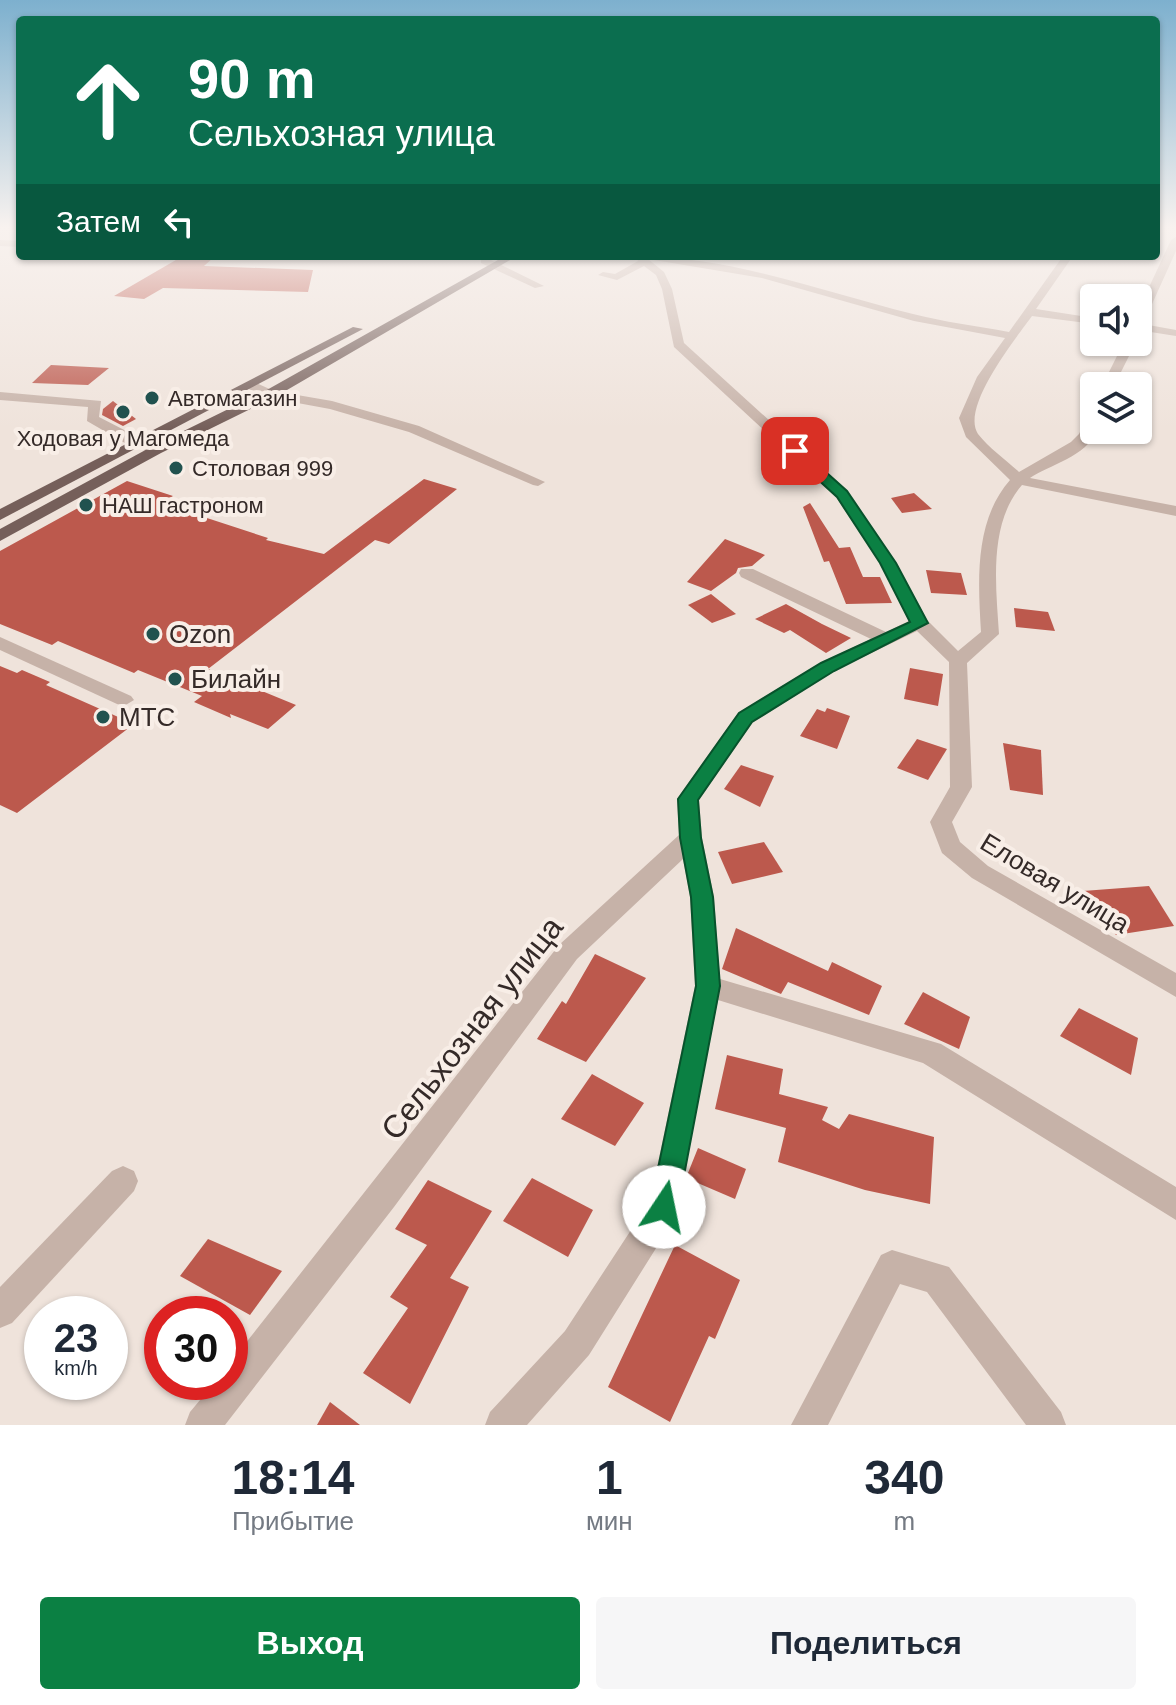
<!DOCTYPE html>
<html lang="ru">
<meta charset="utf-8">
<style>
body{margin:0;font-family:Arial,sans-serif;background:#f6f6f7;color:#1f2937;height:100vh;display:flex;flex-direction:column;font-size:30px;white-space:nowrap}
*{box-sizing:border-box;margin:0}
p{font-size:26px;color:#747a83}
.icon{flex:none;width:44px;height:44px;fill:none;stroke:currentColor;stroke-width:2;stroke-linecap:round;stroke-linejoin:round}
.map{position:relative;height:1425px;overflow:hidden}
.details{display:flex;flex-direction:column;background:#fff;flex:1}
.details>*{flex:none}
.hud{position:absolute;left:16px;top:16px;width:1144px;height:244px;border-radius:8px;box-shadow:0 2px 6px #0004;background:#0b6e4f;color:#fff;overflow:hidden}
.tools{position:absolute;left:1080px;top:284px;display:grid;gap:16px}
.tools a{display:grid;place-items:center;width:72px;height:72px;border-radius:8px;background:#fff;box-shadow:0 2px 6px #0004;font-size:40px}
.speed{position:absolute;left:24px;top:1296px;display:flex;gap:16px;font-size:40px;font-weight:700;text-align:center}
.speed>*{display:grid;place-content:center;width:104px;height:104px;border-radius:50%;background:#fff;box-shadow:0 2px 6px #0004;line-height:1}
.speed small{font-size:20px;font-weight:400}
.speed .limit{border:12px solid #d22;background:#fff;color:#111}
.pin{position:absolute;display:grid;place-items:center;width:68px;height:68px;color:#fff;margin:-34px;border-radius:16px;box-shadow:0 4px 12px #0006}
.me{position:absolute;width:88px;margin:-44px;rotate:11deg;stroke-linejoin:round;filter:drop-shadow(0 0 6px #0008)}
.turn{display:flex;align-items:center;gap:28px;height:168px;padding:0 40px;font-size:36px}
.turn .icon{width:104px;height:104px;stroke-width:2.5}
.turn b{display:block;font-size:56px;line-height:68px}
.then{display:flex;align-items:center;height:76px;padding:0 40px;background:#0003;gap:16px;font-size:30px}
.eta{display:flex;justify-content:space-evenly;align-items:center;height:136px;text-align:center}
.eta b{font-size:48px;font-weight:800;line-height:56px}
.cta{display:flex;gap:16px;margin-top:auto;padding:16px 40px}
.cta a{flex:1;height:92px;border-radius:8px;background:#0b8043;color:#fff;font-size:32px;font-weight:800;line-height:92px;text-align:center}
.cta a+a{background:#f6f6f7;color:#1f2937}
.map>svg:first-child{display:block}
</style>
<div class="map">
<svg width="1176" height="1425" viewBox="0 0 1176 1425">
<rect width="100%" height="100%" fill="#efe3db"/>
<g fill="#bc594d">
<polygon points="181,257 213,258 204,266 313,270 308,292 163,288 144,299 114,296"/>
<polygon points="51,365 109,368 88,385 32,383"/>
<polygon points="113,401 136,419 123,426 102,415 103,409"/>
<polygon points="424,479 457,489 389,544 375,540 208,669 296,705 268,729 230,714 231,718 194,702 202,696 138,670 134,673 58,641 52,645 0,624 0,551 127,481 173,496 161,503 268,538 266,540 324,554"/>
<polygon points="914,493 932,509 902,513 891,498"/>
<polygon points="810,503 839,548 850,547 863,577 880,577 892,603 846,604 829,561 824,562 803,507"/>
<polygon points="725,539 765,555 752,566 738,568 736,573 711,591 687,582"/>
<polygon points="926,570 961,573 967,595 931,593"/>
<polygon points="711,594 736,614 712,623 688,605"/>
<polygon points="786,604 822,624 851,638 826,653 790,630 784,633 755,619"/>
<polygon points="1014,608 1048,612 1055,631 1016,627"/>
<polygon points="0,666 17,673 22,670 50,682 46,685 134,724 17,813 0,805"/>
<polygon points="910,668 943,674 938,706 904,699"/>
<polygon points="827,708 850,716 837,749 800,736 817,709 825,712"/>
<polygon points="917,739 947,749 928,780 897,768"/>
<polygon points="1003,743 1041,750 1043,795 1010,790"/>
<polygon points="741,765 774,776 760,807 724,789"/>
<polygon points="764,842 783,872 732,884 718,852"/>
<polygon points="1149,886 1174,926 1116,935 1083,891"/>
<polygon points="736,928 828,971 832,962 882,986 869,1015 788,982 781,994 722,969"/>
<polygon points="595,954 646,978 586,1062 537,1039 562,1001 566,1004"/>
<polygon points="923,992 970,1017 959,1049 904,1024"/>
<polygon points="1079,1008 1138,1038 1131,1075 1060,1036"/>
<polygon points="727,1055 783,1069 779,1094 828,1107 822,1120 839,1129 849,1114 934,1137 930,1204 865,1190 778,1162 786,1128 715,1109"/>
<polygon points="592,1074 644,1103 615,1146 561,1119"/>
<polygon points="698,1148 746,1169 735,1199 686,1178"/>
<polygon points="532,1178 593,1210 568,1257 503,1221"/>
<polygon points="428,1180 492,1211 450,1278 469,1287 410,1404 363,1373 408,1308 390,1297 427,1245 395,1229"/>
<polygon points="208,1239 282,1271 250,1315 180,1276"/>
<polygon points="675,1245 740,1280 715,1339 709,1336 670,1422 608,1387"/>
<polygon points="330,1402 360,1425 317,1425"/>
</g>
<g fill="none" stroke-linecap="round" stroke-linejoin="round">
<g fill="#c6b2a8" fill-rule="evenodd">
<polygon points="1176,237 1176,251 1143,324 1176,330 1176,336 1138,330 1138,311 1171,240"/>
<polygon points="0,240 20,241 20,247 0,246"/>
<path d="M634 256C730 256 821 291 913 314 944 322 977 326 1009 332L1063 256H1073L1036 309 1094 318V324L1032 316C1017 337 960 407 978 434 989 448 1006 460 1019 472L1071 442 1079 434 1089 414 1094 413C1094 418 1095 429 1095 432 1089 455 1047 466 1030 478L1176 506V516L1022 485C988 524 996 586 999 634L967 663 972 787 952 822 960 842 988 866 1176 973V997L972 878 942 853 930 822 950 787 949 662 917 631 834 671 752 723 699 800 702 838 714 897 720 979 941 1044 1176 1187V1220L923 1063 718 1000 675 1218 589 1355 527 1425H485L490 1412 565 1331 650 1201 695 986 690 897 683 859 577 959 394 1207 225 1425H185L190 1412 215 1382H230V1363L559 945 679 835 677 799 738 713 820 663 871 639 741 577 739 573 741 569H753L886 632 909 621 880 563 836 497 674 347 662 289 656 275 644 266 617 280 598 275 603 272 615 274 638 261ZM648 259 762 278 914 321 1005 338 977 377 959 418 966 437 1010 480C974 521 978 581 981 632L958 651 927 620 896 563 847 491 684 343 672 289 664 272Z"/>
<polygon points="481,259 489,259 544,286 535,288 481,263"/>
<polygon points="1124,342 1136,342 1114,386 1102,386"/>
<polygon points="252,381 274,391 332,401 419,426 545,482 538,486 533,485 409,432 330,409 265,397 247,388 246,385"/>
<polygon points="0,392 101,401 99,417 163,450 156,454 130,446 87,421 88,407 0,400"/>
<polygon points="0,637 131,696 134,700 124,706 117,704 0,650"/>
<polygon points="123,1166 134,1171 138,1181 134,1191 12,1323 0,1328 0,1287 112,1171"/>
<polygon points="892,1250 949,1267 1061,1412 1066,1425 1026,1425 927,1292 900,1284 828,1425 791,1425 881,1255"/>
</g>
<g fill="#755f5a" fill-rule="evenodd">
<polygon points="505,256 517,256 275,397 161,453 0,541 0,529 151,447 265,391"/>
<polygon points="353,327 363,329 0,520 0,509"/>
</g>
</g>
<linearGradient id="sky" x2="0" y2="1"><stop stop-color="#7db0ce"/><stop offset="0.53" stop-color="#f8f2ef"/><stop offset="1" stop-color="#f8f2ef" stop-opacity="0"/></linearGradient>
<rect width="1176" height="429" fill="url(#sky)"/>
<polygon fill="#0b8043" stroke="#07532c" stroke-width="2" points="790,448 799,448 847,491 896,563 928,623 834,671 752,722 698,800 701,838 713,897 720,986 678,1207 674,1217 664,1221 654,1217 650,1207 696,986 691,897 680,838 678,799 739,713 821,663 910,622 880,563 837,497 790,454"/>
<g fill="#21524f" stroke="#f8eee7" stroke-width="3">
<circle cx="152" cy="398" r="8"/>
<circle cx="123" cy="412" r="8"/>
<circle cx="176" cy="468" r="8"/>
<circle cx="86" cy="505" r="8"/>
<circle cx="153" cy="634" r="8"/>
<circle cx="175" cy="679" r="8"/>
<circle cx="103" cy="717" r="8"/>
</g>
<g text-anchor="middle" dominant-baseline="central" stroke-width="8" stroke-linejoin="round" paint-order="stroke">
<g font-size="22" fill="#342a28" stroke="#f8eee7" text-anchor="start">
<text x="168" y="398">Автомагазин</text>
<text x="123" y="438" text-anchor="middle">Ходовая у Магомеда</text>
<text x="192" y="468">Столовая 999</text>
<text x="102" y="505">НАШ гастроном</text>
</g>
<g font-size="26" fill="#342a28" stroke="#f8eee7" text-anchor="start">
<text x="169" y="634">Ozon</text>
<text x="191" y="679">Билайн</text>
<text x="119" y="717">МТС</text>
</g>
<g font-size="26" fill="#342a28" stroke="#f8eee7">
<text transform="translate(1055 883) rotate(31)">Еловая улица</text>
</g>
<g font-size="32" fill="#342a28" stroke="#f8eee7">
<text transform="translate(472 1028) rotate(-52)">Сельхозная улица</text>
</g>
</g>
</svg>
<div class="tools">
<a><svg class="icon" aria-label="sound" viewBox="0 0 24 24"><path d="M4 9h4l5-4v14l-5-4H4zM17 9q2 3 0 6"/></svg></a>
<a><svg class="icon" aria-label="layers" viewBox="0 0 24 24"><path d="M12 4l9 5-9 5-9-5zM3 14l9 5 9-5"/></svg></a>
</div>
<div class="speed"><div>23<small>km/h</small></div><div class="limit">30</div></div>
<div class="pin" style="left:795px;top:451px;background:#d93025"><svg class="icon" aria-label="arrive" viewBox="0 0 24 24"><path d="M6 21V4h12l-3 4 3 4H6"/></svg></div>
<svg class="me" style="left:664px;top:1207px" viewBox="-20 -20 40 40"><circle r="19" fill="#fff"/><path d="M0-13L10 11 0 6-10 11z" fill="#0b8043"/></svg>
<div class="hud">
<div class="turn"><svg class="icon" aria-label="ahead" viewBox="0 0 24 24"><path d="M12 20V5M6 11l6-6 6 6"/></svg><div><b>90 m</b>Сельхозная улица</div></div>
<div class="then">Затем<svg class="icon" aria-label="left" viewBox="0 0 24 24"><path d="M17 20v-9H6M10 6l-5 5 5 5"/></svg></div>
</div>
</div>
<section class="details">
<div class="eta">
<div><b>18:14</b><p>Прибытие</p></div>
<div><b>1</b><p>мин</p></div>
<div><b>340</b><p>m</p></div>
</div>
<div class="cta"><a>Выход</a><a>Поделиться</a></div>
</section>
